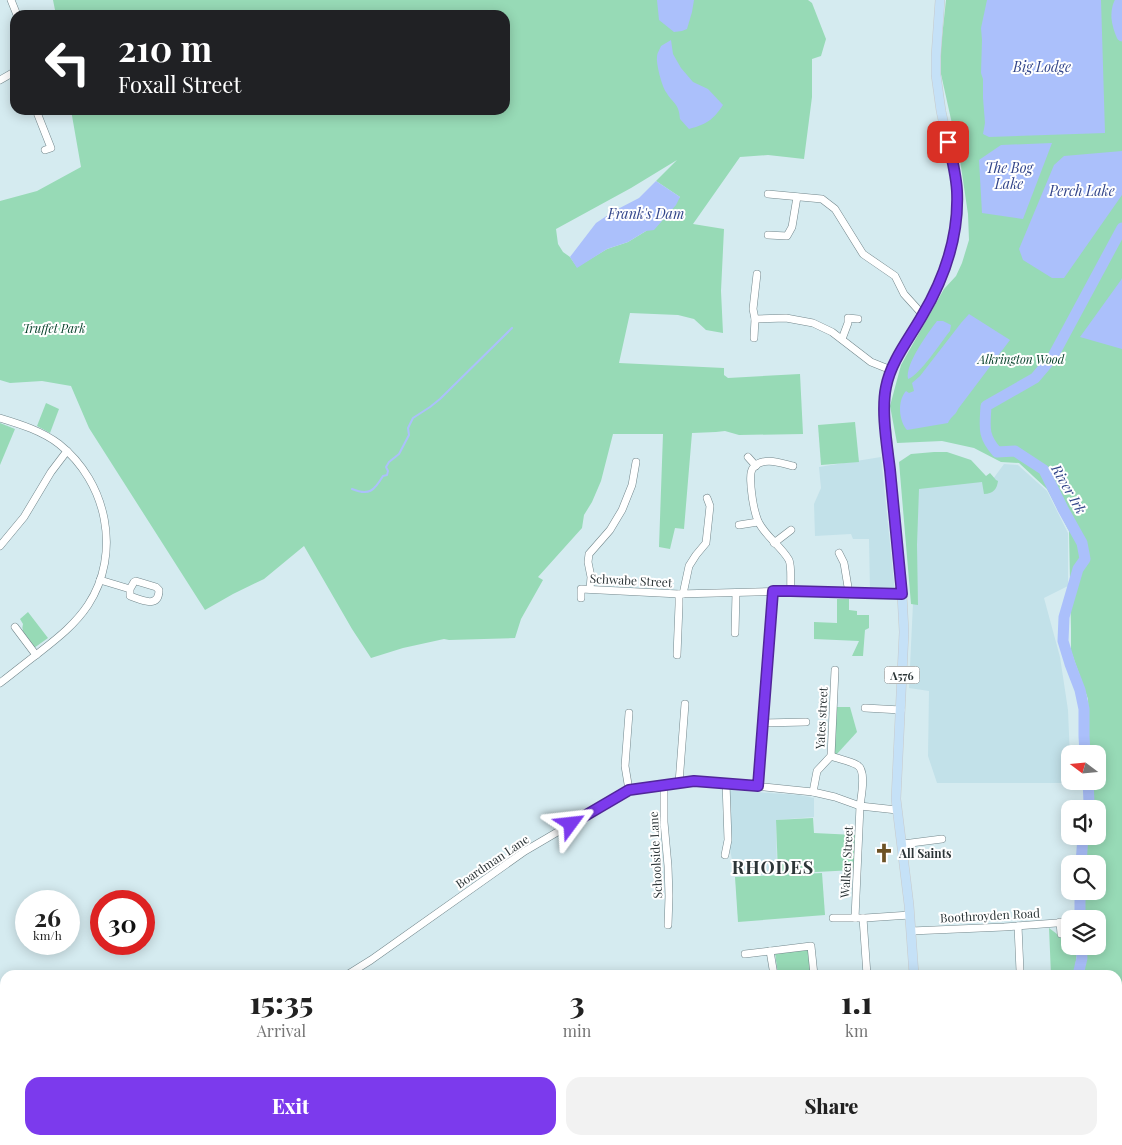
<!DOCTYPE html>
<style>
body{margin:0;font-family:"Playfair Display",serif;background:#f2f2f2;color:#222;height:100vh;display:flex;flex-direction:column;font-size:19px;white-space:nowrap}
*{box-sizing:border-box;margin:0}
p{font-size:16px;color:#767676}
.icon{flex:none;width:28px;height:28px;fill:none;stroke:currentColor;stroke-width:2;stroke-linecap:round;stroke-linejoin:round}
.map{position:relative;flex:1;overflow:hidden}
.details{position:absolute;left:0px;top:970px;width:1122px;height:175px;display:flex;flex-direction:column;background:#fff;border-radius:15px 15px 0 0;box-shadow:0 2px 12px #0003}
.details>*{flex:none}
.guide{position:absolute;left:10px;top:10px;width:500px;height:105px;border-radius:15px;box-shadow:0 2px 12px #0003;background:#202124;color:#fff;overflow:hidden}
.needle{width:32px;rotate:286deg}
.fabs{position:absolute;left:1061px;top:745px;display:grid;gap:10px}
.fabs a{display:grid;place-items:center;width:45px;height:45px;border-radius:10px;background:#fff;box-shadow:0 2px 12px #0003;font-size:25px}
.speed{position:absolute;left:15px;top:890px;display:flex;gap:10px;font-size:25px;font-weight:700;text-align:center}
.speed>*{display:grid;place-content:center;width:65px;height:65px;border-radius:50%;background:#fff;box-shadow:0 2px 12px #0003;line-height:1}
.speed small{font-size:12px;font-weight:400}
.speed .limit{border:8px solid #d22;background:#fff;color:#111}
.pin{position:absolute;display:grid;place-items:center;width:42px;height:42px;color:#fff;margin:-21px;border-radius:10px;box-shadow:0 2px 8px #0006}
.me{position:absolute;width:55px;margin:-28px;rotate:60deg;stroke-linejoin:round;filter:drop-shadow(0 0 4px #0008)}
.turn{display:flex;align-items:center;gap:18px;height:105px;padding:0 25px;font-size:22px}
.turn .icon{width:65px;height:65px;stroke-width:2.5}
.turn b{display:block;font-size:35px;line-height:42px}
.eta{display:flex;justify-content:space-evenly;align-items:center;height:85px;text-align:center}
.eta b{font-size:30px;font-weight:800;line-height:35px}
.cta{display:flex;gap:10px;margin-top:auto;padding:10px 25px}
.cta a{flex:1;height:58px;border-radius:15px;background:#7c3aed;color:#fff;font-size:20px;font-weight:800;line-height:58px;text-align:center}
.cta a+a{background:#f2f2f2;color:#222}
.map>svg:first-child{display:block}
</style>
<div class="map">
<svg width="1122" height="1145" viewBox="0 0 1122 1145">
<rect width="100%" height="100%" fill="#d5ebf0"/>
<g fill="#c2e1e9">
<polygon points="881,457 895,592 870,591 869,539 853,539 851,534 815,536 814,504 821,488 819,467"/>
<polygon points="1004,464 1018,465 1047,491 1068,533 1068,586 1044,598 1060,657 1068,710 1071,783 937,783 928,756 929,691 909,688 913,603 902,489 993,479"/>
<polygon points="728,790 799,795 814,798 814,817 776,820 777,874 735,876 729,844"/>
</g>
<g fill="#97dab6" fill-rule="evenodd">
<path d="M53 0H808L812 3 826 39 821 56 812 59V97L804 159 768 155 740 157 693 224 724 229 721 291 723 333 706 330 694 319 678 315 630 313 619 363 724 368V375L728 378 800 374 803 434 739 435 725 431 716 432 692 433 684 529 675 528 670 549 659 547 663 434H613L601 481 592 502 584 515 582 528 538 577 543 580 521 619 515 638 449 640 444 639 403 648 371 658 352 629 304 546 264 579 233 594 205 610 89 428 71 386 42 381 10 383 0 380V201L37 191 81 167 71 110H505V15H56ZM677 160 656 181 680 197 646 231 628 242 607 249 577 267 570 257 563 252 558 244 556 229 631 188Z"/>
<polygon points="946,0 1122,0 1122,1051 1118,1048 1118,975 1084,975 1086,946 1098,946 1098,919 1085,919 1084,891 1098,891 1098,864 1084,864 1084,857 1087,836 1098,836 1098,809 1092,809 1094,796 1093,781 1098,781 1098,754 1090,754 1089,739 1088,699 1071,651 1071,629 1069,531 1047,489 1019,463 1001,462 974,448 942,441 897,443 890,406 901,365 944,289 956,276 962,263 969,240 968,214 960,160 939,65"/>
<polygon points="46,403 59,409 50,433 37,426"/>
<polygon points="855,422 859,462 821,465 818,425"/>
<polygon points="0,423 15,429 0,465"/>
<path d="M934 452H947L971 460 986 476 990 473 996 480 998 481C997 489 993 494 984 494L982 482 919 489 917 545 918 605 911 604 899 462 911 454Z"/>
<polygon points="837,599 849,599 849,610 857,611 857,615 869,615 869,628 865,630 863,656 852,656 859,641 814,639 814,622 837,623"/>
<path d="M28 612 48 638 34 648C29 641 20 633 23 624L20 619Z"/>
<polygon points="835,707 850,707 857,732 836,755 834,752"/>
<polygon points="813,818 814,833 855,835 854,870 778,874 776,820"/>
<polygon points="822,873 825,915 738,922 735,877"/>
<polygon points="1070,927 1070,946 1078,946 1074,975 1051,975 1049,928 1057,934 1065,934 1067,930"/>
<polygon points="810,949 812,975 778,975 775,953"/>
<polygon points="1118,1066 1122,1072 1122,1145 1053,1145 1053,1140 1118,1140"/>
</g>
<g fill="#abc0fb">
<polygon points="657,0 694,0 692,12 687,29 682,31 674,32 659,20"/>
<polygon points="987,0 1101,0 1105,133 989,137 983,134 985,123 983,98 983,79 981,73 982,40 981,28"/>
<path d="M671 40 673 54 681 68 693 82 708 89 723 105C713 120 707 124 689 129L680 119C679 103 673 104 666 92 662 86 656 64 657 57 657 53 660 49 661 46Z"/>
<polygon points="1052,143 1023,219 982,213 979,160 1001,145"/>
<polygon points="1122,151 1122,195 1064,278 1052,278 1023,260 1019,249 1054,165 1064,156"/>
<polygon points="656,181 680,197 676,205 654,230 646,231 628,242 607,249 577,268 570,257 596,223 614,211 639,198"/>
<polygon points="1122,278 1122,349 1080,337 1121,280"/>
<path d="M969 314 1010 340 958 409C956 415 950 417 948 423L907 430C899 421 897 401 906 391L909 393 914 391 912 383 920 376 961 323Z"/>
<path d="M937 321H943L951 325 950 331C941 342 920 375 908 379 905 364 928 333 937 321Z"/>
</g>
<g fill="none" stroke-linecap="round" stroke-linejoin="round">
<path stroke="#abc0fb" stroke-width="2" d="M352 489C369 496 374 491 383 476L387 475 388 471 386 467 389 462 399 454 409 435 408 428 413 418 430 407 440 399 512 328"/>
<g stroke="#abc0fb" stroke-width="11">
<path d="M1121 0C1114 12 1117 24 1122 36"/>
<path d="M1085 754 1084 736V709L1080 690 1070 664 1063 641 1064 617 1078 569 1085 559 1082 543 1063 509 1044 470 1015 451 997 452C982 435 985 427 986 406L1035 378 1052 358 1122 228"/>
<polyline points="1087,809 1089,802 1088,781"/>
<polyline points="1081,864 1083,836"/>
<polyline points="1080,919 1080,891"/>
<polyline points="1078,975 1082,958 1081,946"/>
<polyline points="1118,1054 1122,1060"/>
</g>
<defs>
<g id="minor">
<polyline points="11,0 17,15"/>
<polyline points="0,80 14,72 15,70"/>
<polyline points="36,110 51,148 45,150"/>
<polyline points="768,194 822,199 835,209 863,254 895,276 904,294 923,315"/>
<polyline points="768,235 787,236 792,227 797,197"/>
<polyline points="755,319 786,318 813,323 832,332 871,362 891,370"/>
<polyline points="754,338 755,319 753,309 757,274"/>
<polyline points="842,339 848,323 848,318 858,319"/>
<path d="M0 418C20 424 42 431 59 444 107 482 122 553 88 605 74 626 55 640 36 655 24 664 12 674 0 683"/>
<polyline points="748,457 756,466"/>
<polyline points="739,525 758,522"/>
<polyline points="774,543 791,530"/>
<polyline points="0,546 24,517 51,472 67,451"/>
<polyline points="839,553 844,563 849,593"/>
<path d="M100 580 130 589V596C141 600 159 609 159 590L156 587 136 581 134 582 130 589"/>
<polyline points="590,589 591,577 588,562 589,554 610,530 622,510 632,485 636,462"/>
<path d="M791 591C790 583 792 567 789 560 781 546 765 536 758 521 754 511 752 498 751 487 751 481 749 473 753 468 762 456 781 463 793 466"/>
<polyline points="683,594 689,566 696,555 706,543 710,506 707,498"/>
<polyline points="581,598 581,589 679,594 791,591 902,594"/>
<polyline points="15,627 36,655"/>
<polyline points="735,633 736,593"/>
<polyline points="677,655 679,605 679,594"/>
<polyline points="865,708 901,710"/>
<polyline points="763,723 806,722"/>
<path d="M831 756C839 759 850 761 857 765 867 770 861 797 860 806L855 918"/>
<polyline points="679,783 685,704"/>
<polyline points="664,785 664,822 668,866 669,896 668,925"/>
<polyline points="758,786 773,591"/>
<polyline points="629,790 625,766 629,713"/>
<polyline points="813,792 817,771 831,756 835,670"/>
<polyline points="903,844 942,839"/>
<polyline points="725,855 728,840 726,783"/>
<polyline points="833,918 865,918 910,915"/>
<polyline points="863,918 867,975"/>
<polyline points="1060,922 1061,934"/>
<polyline points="1018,926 1020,971"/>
<polyline points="911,931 1004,927 1070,922"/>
<polyline points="770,951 774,975"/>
<polyline points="745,954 811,946 814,975"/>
<polyline points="347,975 371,960 525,851 629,790 694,781 726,783 813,792 835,797 860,806 897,810"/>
<polyline points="977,1140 977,1145"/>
<polyline points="149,1145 154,1140"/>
<polyline points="805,1145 805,1140"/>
<polyline points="905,1145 905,1140"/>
</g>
<g id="major">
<polyline points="914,975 909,905 896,799 904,632 902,594 888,448 884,402 886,386 891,370 936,292 942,277 950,251 955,230 957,204 956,179 941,111 936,75 936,56 940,0"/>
<polyline points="921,1145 921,1140"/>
</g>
</defs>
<use href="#minor" stroke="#73878c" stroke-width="8"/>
<use href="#major" stroke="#c8cacb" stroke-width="10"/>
<use href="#minor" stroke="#fff" stroke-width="7"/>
<use href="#major" stroke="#c5e1f7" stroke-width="9"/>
</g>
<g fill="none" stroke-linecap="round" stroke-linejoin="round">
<defs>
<path id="route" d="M571 824 629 790 694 781 758 786 773 591H791L902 594C898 552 894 511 890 470 887 445 881 411 886 387 891 361 909 339 922 316 944 279 959 235 957 191 956 174 952 158 948 142"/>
</defs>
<use href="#route" stroke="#51269a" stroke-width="12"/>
<use href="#route" stroke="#7c3aed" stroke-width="9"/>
</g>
<defs>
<symbol id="church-bare" viewBox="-9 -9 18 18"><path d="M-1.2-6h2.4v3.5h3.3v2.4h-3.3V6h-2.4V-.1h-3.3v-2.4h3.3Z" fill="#6d5225" stroke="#fff" stroke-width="2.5" paint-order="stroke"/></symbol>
</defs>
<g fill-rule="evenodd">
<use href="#church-bare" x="870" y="839" width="28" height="28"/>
</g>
<g text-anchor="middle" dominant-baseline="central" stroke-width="4" stroke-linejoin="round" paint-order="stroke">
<rect fill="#fff" stroke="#6b7273" stroke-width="1" x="884.5" y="666.5" width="35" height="17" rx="4"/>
<g font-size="11" font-weight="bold" fill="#2c3537">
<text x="902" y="675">A576</text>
</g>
<g font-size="12" font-style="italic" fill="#043f28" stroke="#fff">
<text x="54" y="328">Truffet Park</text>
<text x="1021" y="359">Alkrington Wood</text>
</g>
<g font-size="12" fill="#2c3537" stroke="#fff">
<text transform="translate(631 580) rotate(3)">Schwabe Street</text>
<text transform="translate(821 718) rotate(-87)">Yates street</text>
<text transform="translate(655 855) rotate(-93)">Schoolside Lane</text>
<text transform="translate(492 861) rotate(-34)">Boardman Lane</text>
<text transform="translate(846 862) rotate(-87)">Walker Street</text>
<text transform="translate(990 915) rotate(-3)">Boothroyden Road</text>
</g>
<g font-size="12" font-weight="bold" fill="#2c3537" stroke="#fff" text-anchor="start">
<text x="899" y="853">All Saints</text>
</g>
<g font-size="14" font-style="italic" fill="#32458a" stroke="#fff">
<text x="1042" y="66">Big Lodge</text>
<text x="1009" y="167">The Bog<tspan x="1009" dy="16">Lake</tspan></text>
<text x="1082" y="190">Perch Lake</text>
<text x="646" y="213">Frank's Dam</text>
<text transform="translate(1069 489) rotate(60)">River Irk</text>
</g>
<g font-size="18" font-weight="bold" letter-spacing="1" fill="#2c3537" stroke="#fff">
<text x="773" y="867">RHODES</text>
</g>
</g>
</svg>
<div class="fabs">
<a><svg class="needle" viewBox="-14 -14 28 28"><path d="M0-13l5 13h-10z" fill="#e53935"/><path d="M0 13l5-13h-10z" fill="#767676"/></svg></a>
<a><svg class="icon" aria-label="sound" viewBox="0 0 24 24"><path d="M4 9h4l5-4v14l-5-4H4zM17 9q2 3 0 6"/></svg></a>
<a><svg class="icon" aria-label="search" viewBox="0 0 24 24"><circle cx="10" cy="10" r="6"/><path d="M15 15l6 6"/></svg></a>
<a><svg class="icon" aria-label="layers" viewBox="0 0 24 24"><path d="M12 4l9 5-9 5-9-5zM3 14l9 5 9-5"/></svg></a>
</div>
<div class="speed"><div>26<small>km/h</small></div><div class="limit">30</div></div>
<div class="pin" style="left:948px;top:142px;background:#d93025"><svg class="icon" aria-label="arrive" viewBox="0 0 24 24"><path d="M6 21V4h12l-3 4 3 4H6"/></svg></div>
<svg class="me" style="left:571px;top:824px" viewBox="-20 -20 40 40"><path d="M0-17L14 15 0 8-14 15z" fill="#7c3aed" stroke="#fff" stroke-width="4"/></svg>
<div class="guide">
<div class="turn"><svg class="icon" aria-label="left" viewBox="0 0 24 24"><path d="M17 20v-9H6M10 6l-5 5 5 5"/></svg><div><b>210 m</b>Foxall Street</div></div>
</div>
<section class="details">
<div class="eta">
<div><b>15:35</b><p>Arrival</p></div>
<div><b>3</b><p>min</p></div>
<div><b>1.1</b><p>km</p></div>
</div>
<div class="cta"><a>Exit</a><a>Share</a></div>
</section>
</div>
